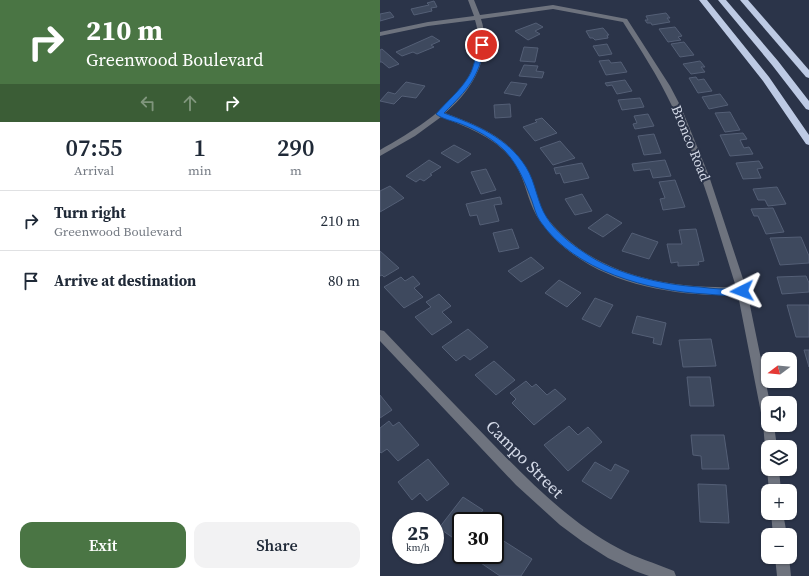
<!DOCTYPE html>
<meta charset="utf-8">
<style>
body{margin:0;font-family:"Source Serif 4",serif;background:#f2f2f3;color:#1f2937;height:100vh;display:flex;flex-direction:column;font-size:15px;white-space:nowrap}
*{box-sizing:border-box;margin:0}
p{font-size:13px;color:#747a83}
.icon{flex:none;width:22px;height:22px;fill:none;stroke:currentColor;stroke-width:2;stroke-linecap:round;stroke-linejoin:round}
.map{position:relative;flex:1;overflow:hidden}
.sheet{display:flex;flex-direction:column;background:#fff;width:380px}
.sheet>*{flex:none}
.guide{background:#4a7544;color:#fff;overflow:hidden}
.needle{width:26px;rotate:254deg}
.fabs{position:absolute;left:381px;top:352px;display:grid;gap:8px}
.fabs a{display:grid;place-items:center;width:36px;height:36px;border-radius:8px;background:#fff;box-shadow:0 1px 3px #0004;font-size:20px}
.speed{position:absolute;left:12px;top:512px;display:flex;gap:8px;font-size:20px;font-weight:700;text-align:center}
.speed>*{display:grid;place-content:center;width:52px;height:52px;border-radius:50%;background:#fff;box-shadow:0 1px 3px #0004;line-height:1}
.speed small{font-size:10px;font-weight:400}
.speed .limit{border:2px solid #111;border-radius:6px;background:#fff;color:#111}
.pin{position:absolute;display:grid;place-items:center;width:34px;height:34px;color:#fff;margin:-17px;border:2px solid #fff;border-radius:50%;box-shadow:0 1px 4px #0007}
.me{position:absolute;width:44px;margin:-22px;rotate:267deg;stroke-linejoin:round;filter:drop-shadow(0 0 3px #0008)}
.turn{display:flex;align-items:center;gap:14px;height:84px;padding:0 20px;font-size:18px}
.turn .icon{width:52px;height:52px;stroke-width:2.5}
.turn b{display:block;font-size:28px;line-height:34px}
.lanes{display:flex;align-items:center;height:38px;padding:0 20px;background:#0003;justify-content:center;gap:20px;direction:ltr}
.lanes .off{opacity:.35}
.eta{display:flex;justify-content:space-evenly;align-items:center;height:68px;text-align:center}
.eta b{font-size:24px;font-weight:600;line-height:28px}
.action{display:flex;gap:8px;margin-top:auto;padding:8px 20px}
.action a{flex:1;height:46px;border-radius:12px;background:#4a7544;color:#fff;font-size:16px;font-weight:600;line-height:46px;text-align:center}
.action a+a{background:#f2f2f3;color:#1f2937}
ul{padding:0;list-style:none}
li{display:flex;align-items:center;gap:12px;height:60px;padding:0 20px;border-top:1px solid #e0e1e3}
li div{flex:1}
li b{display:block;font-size:15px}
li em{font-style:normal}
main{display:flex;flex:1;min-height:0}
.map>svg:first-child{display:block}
</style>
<main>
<section class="sheet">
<div class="guide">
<div class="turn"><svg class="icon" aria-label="right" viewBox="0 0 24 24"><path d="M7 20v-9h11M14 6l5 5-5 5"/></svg><div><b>210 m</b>Greenwood Boulevard</div></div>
<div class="lanes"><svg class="icon off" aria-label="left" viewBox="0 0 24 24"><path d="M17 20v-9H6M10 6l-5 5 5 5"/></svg><svg class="icon off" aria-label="ahead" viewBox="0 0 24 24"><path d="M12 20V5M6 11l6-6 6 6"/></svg><svg class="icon" aria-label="right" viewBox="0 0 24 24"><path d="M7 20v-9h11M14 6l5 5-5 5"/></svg></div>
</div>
<div class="eta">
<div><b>07:55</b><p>Arrival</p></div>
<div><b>1</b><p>min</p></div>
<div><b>290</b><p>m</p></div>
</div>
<ul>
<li><svg class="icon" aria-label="right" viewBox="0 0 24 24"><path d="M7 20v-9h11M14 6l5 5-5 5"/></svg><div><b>Turn right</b><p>Greenwood Boulevard</p></div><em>210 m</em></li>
<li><svg class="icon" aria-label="arrive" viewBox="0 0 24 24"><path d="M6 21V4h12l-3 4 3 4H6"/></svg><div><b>Arrive at destination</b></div><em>80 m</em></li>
</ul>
<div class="action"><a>Exit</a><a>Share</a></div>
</section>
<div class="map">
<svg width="429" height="576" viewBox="0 0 429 576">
<rect width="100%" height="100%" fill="#2b3449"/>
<g fill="#3e495e" stroke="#545f76">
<polygon points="54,1 57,7 51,8 52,11 34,15 31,9 49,5 47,3"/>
<polygon points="10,12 14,17 0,21 0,14"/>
<polygon points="286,13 290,18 287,18 290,22 272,25 271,23 267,23 265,20 268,20 266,16"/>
<polygon points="156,23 163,27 155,31 160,34 148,40 135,31"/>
<polygon points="295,27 302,36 298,37 301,40 288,42 279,29"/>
<polygon points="223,28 229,35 227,35 228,38 215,40 213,38 210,38 206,31"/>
<polygon points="52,36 60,41 51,45 54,47 37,54 33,52 22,56 16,52"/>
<polygon points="304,42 314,55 300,57 291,44"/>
<polygon points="227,44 232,54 219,56 213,46"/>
<polygon points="144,47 158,48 155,62 140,61"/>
<polygon points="2,49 19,64 9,68 2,62 0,62 0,50"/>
<polygon points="229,60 231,63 241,62 247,72 226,75 219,61"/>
<polygon points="320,61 325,67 321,67 325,72 311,74 303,64"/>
<polygon points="144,65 158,66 156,71 164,72 162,78 139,76"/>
<polygon points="316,77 318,80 324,79 332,91 318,93 309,78"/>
<polygon points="245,80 252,91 237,94 232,85 227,86 225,83"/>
<polygon points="26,82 45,86 36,98 22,96 14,104 0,101 8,92 15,94"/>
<polygon points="131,82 147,84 140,96 124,93"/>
<polygon points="340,94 348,105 329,109 322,97"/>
<polygon points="260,98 264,107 242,110 238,100"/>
<polygon points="130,104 131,117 115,118 114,105"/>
<polygon points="350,112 360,130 345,132 335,113"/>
<polygon points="268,114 274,126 255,129 253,124 257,123 254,116"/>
<polygon points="162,118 177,133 155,141 143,127 157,122 155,120"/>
<polygon points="363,133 367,139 360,140 364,148 369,147 373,154 350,156 340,135"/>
<polygon points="274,134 281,153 264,155 258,136"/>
<polygon points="180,141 195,158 173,165 160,148"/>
<polygon points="74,145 91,154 78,163 61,153"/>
<polygon points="49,160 61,167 50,174 52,175 44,181 40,179 36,182 26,176"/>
<polygon points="285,160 291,176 273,178 270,169 254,171 252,164"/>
<polygon points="379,161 383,168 377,169 381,178 363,179 356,163"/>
<polygon points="202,163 209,178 184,183 180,173 176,174 174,168"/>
<polygon points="106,169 116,190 101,194 91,172"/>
<polygon points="295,180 305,207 283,210 280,199 285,198 279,182"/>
<polygon points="10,186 24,198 0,212 0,191"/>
<polygon points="397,187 406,204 388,206 385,200 378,200 373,189"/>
<polygon points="202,194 212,211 195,215 185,199"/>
<polygon points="120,197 122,204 114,205 119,221 100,225 97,215 90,216 86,204"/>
<polygon points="393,208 404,232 386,234 378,216 374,216 371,209"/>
<polygon points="227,214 242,223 223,237 208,228"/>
<polygon points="132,229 139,248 119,252 113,233"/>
<polygon points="316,229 324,261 318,262 319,265 298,266 298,262 291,263 287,244 302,244 299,230"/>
<polygon points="252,233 278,242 269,259 242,251"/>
<polygon points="421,237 429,256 429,263 400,265 390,238"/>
<polygon points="0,251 19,268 4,277 2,275 0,276"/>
<polygon points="151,257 164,268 141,282 128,271"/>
<polygon points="33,276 40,284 34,288 43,297 24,308 4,287 21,277 25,281"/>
<polygon points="426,276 429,283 429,292 402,294 397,277"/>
<polygon points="179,280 201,293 187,307 165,293"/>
<polygon points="59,294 71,306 62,312 72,322 52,335 35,317 51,307 46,302"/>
<polygon points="215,298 233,305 220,327 202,319"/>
<polygon points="407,305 429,305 429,337 416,337"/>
<polygon points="257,316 286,323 281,345 273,343 274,338 252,333"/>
<polygon points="88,329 108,347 90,360 84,355 76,361 62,347"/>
<polygon points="331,339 336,366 303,367 299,340"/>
<polygon points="424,350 429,350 429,367"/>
<polygon points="114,361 135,380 116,395 95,375"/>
<polygon points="307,377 330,377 334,406 310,406"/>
<polygon points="146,381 152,387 156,384 167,395 175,389 186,399 154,425 132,403 136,399 130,393"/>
<polygon points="0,395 12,410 0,418"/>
<polygon points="9,421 13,426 19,422 39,445 18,461 7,449 1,453 0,452 0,428"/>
<polygon points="189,426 198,435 208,427 222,442 188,471 164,445"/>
<polygon points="311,435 344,435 349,469 322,469 321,456 313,455"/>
<polygon points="48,459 69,484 47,501 40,493 32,500 18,482"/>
<polygon points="215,462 231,471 235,464 249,471 231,499 202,481"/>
<polygon points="318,484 346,485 349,523 320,522"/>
<polygon points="83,497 103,510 95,521 81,521 81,540 79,542 59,528"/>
<polygon points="119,538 152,559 141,576 120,576 101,563 107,555 115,555 115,543"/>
</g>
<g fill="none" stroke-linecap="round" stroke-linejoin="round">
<g fill="#6e737e" fill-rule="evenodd">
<path d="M88 0H94L100 15 173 5 247 19 290 86 301 107 329 176 367 291 390 403H388V425H394L397 447H388V451L385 447 383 423 358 295C288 297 203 282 160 221 149 206 147 187 139 171 125 141 90 128 61 117L35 136 0 156V150C47 124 114 82 95 20L48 26 0 36V32L48 22 94 16ZM173 9 243 22C260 49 278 76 292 106 320 163 337 227 356 287 288 289 212 275 167 218 157 204 155 186 147 171 132 138 97 125 65 113 93 90 113 55 101 19Z"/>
<path d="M0 330 4 331C39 368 75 405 111 442 149 481 189 522 238 548 256 558 275 563 294 571L296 576H269L255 571 228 558 203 542 180 525 136 485 0 341Z"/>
<polygon points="388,466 388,469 399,469 401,491 389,491 387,469"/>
<polygon points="391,513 403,513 407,535 393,535"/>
<polygon points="395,557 409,557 411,576 397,576"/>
</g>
<g fill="#bdcae4" fill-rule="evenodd">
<polygon points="319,0 327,0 389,77 429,135 429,145 426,144 383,81"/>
<polygon points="338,0 346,0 398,61 429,101 429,110 426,109 392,65"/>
<polygon points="360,0 368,0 429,70 429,78 426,77"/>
</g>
</g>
<path fill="#1a73e8" stroke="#114b97" d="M100 44 105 45C98 79 88 89 64 113 96 125 127 137 146 167 156 183 157 203 167 218 176 232 191 244 205 253 235 274 283 285 320 287 328 288 336 289 344 289 351 288 359 286 365 288L367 291 365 293C353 297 339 295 326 294 269 291 194 271 160 221 156 215 154 207 152 201 145 183 139 166 125 151 113 139 97 130 81 124 73 121 62 119 56 114 67 101 80 91 89 76 95 66 95 54 100 44Z"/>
<g text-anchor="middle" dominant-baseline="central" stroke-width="4" stroke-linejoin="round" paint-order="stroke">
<g font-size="14" fill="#d4dae8" stroke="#2b3449">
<text transform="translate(311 143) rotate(68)">Bronco Road</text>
</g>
<g font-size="17" fill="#d4dae8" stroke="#2b3449">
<text transform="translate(145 459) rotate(45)">Campo Street</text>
</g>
</g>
</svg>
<div class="fabs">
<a><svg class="needle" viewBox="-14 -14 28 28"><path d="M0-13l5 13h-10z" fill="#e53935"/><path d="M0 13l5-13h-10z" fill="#747a83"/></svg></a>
<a><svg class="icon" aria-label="sound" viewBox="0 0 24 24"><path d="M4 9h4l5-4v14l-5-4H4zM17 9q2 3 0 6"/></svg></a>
<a><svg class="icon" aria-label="layers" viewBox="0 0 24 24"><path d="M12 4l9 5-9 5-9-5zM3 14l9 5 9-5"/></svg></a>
<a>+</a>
<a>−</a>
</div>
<div class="speed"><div>25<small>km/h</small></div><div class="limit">30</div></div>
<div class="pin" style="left:102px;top:45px;background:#d93025"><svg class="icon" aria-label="arrive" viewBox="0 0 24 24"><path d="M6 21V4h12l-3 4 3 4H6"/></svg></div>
<svg class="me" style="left:362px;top:291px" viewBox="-20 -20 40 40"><path d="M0-17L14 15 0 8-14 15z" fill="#1a73e8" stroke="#fff" stroke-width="4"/></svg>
</div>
</main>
